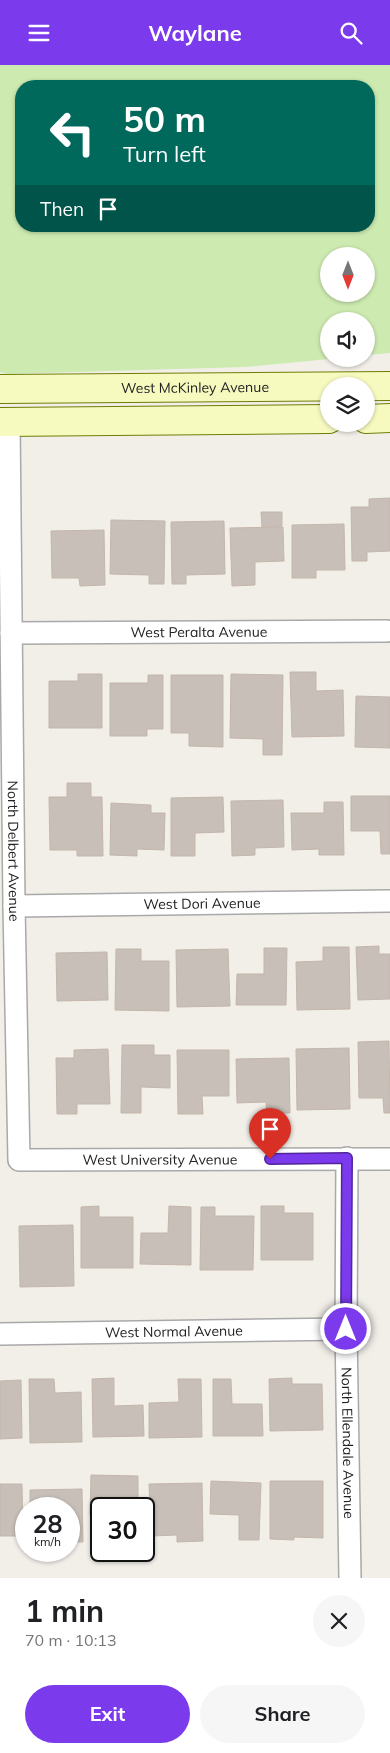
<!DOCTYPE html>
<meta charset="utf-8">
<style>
body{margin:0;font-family:Mulish,sans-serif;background:#f6f6f6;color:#202124;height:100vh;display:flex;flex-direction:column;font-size:19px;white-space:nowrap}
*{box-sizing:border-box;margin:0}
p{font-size:16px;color:#757577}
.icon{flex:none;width:28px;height:28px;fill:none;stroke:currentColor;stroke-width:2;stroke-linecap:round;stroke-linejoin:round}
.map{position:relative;height:1513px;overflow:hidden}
.panel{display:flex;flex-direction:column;background:#fff;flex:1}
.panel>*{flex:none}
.banner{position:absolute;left:15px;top:15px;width:360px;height:152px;border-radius:20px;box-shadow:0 1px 4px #0004;background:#00695c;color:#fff;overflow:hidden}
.needle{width:32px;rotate:180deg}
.fabs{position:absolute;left:320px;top:182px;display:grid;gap:10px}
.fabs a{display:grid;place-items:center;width:55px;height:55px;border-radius:50%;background:#fff;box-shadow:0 1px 4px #0004;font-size:25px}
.speed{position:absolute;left:15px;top:1432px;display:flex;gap:10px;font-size:25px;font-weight:700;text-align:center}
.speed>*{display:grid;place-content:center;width:65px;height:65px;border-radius:50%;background:#fff;box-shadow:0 1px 4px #0004;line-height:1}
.speed small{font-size:12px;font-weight:400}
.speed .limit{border:2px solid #111;border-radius:8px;background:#fff;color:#111}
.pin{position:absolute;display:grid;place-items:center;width:42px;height:42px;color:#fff;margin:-51px -21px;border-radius:50% 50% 50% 0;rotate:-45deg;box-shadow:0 0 5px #0007}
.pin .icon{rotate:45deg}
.me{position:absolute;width:55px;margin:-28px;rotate:0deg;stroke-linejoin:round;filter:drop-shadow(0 0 4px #0008)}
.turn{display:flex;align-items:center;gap:18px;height:105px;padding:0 25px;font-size:22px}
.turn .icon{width:65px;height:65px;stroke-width:2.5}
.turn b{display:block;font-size:35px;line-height:42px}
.then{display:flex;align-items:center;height:48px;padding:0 25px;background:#0003;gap:10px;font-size:19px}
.round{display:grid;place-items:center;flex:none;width:52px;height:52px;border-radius:26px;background:#f6f6f6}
.summary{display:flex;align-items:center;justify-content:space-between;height:85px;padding:0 25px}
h1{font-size:30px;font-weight:700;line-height:38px}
.cta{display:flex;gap:10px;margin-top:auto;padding:10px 25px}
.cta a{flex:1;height:58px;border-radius:30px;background:#7c3aed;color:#fff;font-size:20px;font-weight:700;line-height:58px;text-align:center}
.cta a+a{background:#f6f6f6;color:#202124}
header{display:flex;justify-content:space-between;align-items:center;height:65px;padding:0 25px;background:#7c3aed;color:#fff;font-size:22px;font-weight:700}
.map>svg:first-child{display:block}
</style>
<header><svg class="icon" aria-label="menu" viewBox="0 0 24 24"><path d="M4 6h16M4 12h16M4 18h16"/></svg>Waylane<svg class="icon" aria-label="search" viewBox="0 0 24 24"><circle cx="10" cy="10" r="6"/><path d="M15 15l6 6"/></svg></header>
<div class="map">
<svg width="390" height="1513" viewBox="0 0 390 1513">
<rect width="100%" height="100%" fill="#f2efe9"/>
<path fill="#cdebb0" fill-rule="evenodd" d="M0 0H390V288L366 290V256H329V294L245 302 7 309 0 307ZM21 21H369V161H21ZM329 191H366V229H329Z"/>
<g fill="#c7bfb8" stroke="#c4b6ab">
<polygon points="390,433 390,486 367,487 367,496 352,496 351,442 369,442 369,434"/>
<polygon points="261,447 282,447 282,461 262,462"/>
<polygon points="111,455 165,456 164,519 149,519 149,510 110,509"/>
<polygon points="224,456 225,509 186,510 186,519 172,519 171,457"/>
<polygon points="344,459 345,505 316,505 316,513 292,513 292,460"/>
<polygon points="283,462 284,496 255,497 255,520 232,521 230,463"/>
<polygon points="104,465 105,520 80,521 79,513 52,513 51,466"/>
<polygon points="290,607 316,607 316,626 343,625 344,671 292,672"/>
<polygon points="78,609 102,609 102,663 49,663 49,616 78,616"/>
<polygon points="231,609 283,610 282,690 263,690 263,674 230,673"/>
<polygon points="148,610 163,610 163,664 147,664 147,671 110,671 110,618 148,618"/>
<polygon points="171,610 223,610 223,682 189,681 189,668 171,668"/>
<polygon points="356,631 390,632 390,683 355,682"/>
<polygon points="67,718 91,718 91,732 102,732 103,791 77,791 77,785 50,785 49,732 67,732"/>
<polygon points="351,731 390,731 390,789 381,789 380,766 351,766"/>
<polygon points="223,732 224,767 195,768 195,791 171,791 171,733"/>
<polygon points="283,735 284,782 255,783 255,790 232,791 231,736"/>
<polygon points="324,737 343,737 344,790 319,790 319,784 292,785 291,748 324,748"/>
<polygon points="111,738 151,740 151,748 165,748 164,785 137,784 137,791 110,790"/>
<polygon points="379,881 379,889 390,889 390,934 358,935 356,882"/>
<polygon points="323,882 349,882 350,944 297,945 296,897 323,896"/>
<polygon points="264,883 287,883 286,940 236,940 237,909 264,909"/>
<polygon points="116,884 141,884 141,896 169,896 169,946 115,945"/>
<polygon points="228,884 230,941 177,942 176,885"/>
<polygon points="107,887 108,935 57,936 56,888"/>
<polygon points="389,976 390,1048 384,1048 383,1033 359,1033 358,977"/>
<polygon points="122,980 154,980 154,990 170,990 170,1023 141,1022 141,1048 121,1048"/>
<polygon points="349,983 350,1044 297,1045 296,984"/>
<polygon points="108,984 110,1039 77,1039 77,1049 57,1049 56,993 74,993 74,985"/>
<polygon points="177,985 229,985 229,1031 202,1031 203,1049 178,1049"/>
<polygon points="289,993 290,1048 267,1048 266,1037 237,1038 236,994"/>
<polygon points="99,1141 99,1152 133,1152 133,1203 81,1203 81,1142"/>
<polygon points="169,1141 191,1142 191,1200 140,1199 141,1168 168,1168"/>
<polygon points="261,1141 284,1141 284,1148 313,1148 313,1195 261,1195"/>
<polygon points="201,1142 215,1142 215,1151 254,1151 253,1205 200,1205"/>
<polygon points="73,1160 74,1221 20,1222 19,1161"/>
<polygon points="114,1313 114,1341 143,1340 144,1371 93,1372 92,1314"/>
<polygon points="292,1313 292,1319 322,1319 323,1365 270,1366 269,1314"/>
<polygon points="29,1314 54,1314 55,1328 81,1327 82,1377 30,1378"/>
<polygon points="178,1314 201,1314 202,1372 149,1373 149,1338 179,1337"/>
<polygon points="213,1314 231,1314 232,1339 262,1339 263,1371 213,1371"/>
<polygon points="21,1315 22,1373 0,1374 0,1316"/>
<polygon points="91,1410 138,1411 138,1444 101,1444 101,1450 90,1450"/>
<polygon points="211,1416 261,1418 259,1475 239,1475 239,1450 210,1449"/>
<polygon points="270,1416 323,1416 323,1473 294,1472 294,1475 270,1474"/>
<polygon points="202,1418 203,1476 177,1477 177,1470 151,1471 149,1419"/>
<polygon points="0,1419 22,1419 23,1471 0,1471"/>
<polygon points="82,1424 83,1477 69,1477 69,1444 30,1444 30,1425"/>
</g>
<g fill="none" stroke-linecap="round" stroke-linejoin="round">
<defs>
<g id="street">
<path id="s1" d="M9 357 14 841 19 1095 390 1094"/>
<path id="s2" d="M11 568 387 566"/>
<path id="s3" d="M14 841 390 836"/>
<path id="s4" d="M347 1093 346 1264 350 1513"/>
<path id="s5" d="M0 1269 346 1264"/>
</g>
<g id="secondary">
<path id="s6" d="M0 324 390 321"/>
<polyline points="366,354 390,353"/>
<polyline points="0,357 329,354"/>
</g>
</defs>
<use href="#street" stroke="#a9a9a9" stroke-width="24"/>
<use href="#secondary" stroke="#707d05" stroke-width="30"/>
<use href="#street" stroke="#fff" stroke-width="21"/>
<use href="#secondary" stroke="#f7fabf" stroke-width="28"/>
</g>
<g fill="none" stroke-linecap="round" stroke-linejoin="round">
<defs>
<polyline id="route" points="270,1094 347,1093 346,1264"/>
</defs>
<use href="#route" stroke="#51269a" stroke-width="12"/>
<use href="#route" stroke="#7c3aed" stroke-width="9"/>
</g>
<g text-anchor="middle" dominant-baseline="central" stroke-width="4.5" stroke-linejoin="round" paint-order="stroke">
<g font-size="14" fill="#222" stroke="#fff">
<text stroke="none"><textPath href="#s6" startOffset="195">West McKinley Avenue</textPath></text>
<text stroke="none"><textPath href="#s2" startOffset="188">West Peralta Avenue</textPath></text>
<text stroke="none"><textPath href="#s1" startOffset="429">North Delbert Avenue</textPath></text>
<text stroke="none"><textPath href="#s3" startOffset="188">West Dori Avenue</textPath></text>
<text stroke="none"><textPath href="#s1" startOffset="879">West University Avenue</textPath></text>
<text stroke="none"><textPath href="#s5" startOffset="174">West Normal Avenue</textPath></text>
<text stroke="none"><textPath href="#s4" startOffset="285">North Ellendale Avenue</textPath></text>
</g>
</g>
</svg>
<div class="fabs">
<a><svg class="needle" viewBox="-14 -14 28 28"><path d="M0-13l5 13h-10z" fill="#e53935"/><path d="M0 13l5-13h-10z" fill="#757577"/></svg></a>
<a><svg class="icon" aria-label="sound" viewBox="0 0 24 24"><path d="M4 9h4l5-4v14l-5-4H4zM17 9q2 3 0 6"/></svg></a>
<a><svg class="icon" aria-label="layers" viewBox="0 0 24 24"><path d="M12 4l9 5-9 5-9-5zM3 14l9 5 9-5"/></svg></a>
</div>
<div class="speed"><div>28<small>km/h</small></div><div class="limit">30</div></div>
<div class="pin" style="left:270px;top:1094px;background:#d93025"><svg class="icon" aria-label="arrive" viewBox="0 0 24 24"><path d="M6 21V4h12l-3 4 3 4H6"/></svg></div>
<svg class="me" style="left:346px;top:1264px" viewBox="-20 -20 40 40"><circle r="17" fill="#7c3aed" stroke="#fff" stroke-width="3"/><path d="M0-11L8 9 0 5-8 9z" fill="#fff"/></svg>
<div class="banner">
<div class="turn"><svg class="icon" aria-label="left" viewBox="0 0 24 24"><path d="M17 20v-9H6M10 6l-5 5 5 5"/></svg><div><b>50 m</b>Turn left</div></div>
<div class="then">Then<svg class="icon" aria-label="arrive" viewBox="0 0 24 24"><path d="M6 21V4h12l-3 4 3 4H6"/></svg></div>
</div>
</div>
<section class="panel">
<div class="summary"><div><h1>1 min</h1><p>70 m · 10:13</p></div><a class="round"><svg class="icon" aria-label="close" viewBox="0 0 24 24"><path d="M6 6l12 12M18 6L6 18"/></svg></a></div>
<div class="cta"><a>Exit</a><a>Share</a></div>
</section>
